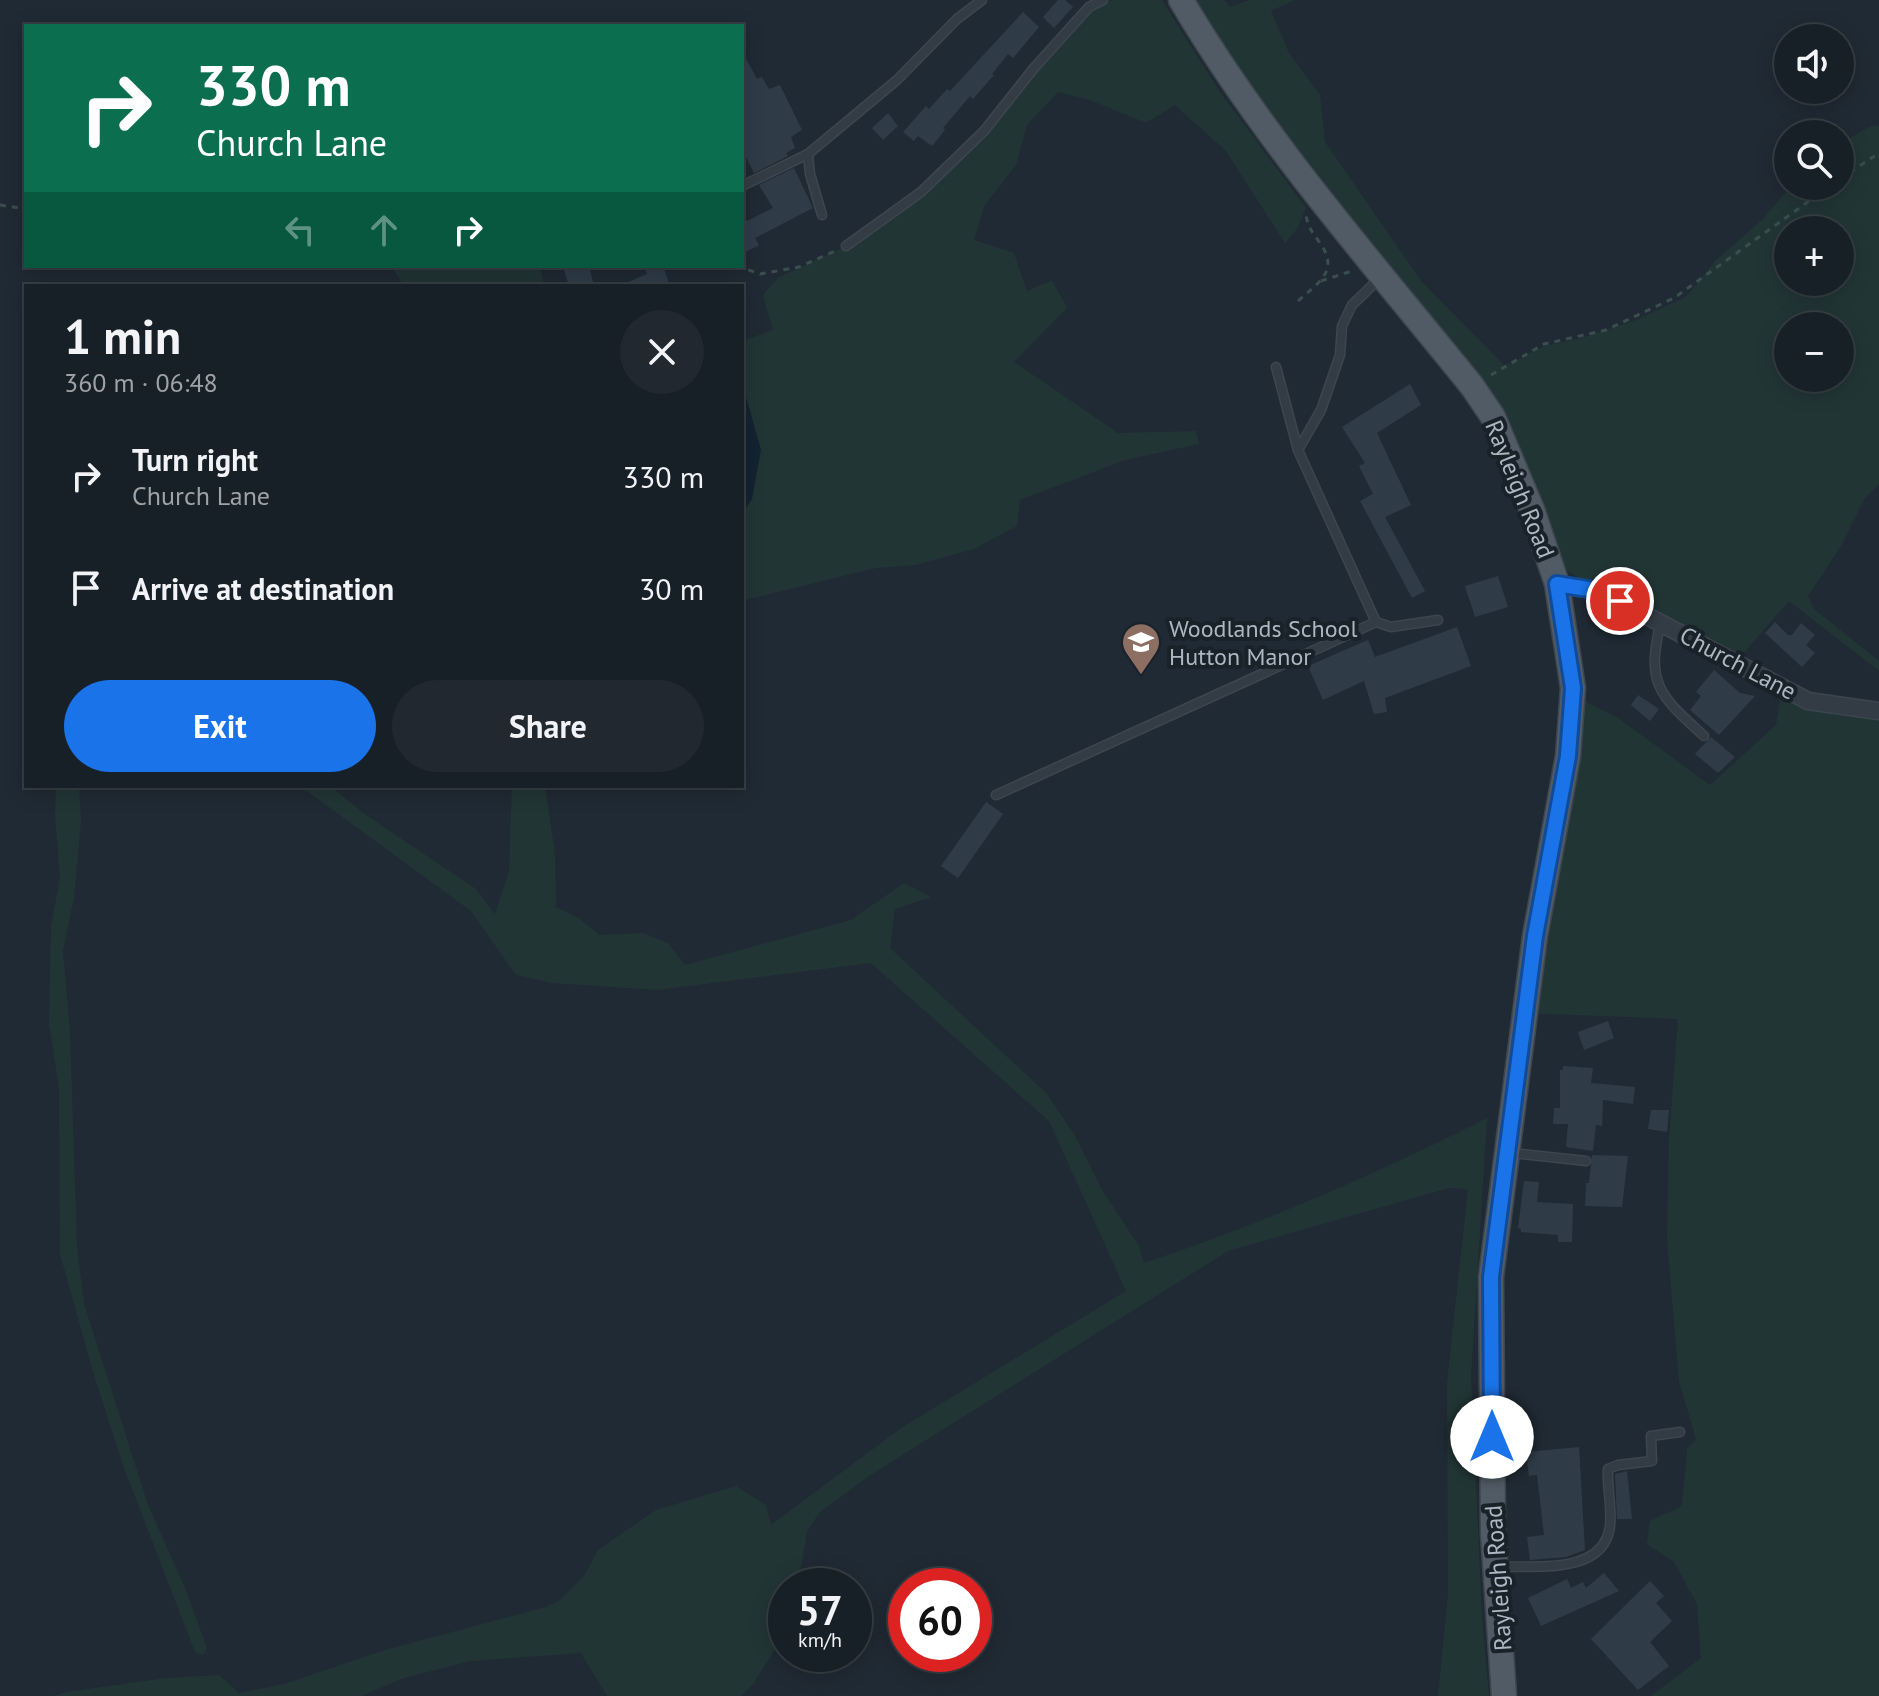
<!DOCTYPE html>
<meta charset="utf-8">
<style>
body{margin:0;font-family:"PT Sans",sans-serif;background:#21282f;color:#f1f3f6;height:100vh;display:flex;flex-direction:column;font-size:30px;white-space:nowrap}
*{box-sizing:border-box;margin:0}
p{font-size:26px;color:#9fa3a7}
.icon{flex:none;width:44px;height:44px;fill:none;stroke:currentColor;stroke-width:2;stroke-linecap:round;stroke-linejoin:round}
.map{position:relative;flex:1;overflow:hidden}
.sheet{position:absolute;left:24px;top:284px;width:720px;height:504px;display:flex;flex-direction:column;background:#182027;border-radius:0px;box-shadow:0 4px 20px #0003,0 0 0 2px #363e44}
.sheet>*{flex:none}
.top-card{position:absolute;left:24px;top:24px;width:720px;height:244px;border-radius:0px;box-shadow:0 4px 20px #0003,0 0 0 2px #363e44;background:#0b6e4f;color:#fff;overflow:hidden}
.controls{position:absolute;left:1774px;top:24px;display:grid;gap:16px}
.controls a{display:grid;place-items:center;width:80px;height:80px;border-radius:50%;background:#182027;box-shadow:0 4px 20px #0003,0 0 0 2px #363e44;font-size:40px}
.speed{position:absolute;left:768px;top:1568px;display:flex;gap:16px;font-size:40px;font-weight:700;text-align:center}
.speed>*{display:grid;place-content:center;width:104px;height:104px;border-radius:50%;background:#182027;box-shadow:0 4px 20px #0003,0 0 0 2px #363e44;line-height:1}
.speed small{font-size:20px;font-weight:400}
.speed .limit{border:12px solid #d22;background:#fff;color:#111}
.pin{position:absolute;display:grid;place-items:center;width:68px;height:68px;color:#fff;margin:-34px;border:4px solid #fff;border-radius:50%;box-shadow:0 2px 8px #0007}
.me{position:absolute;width:88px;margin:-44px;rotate:0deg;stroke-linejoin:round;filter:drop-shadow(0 0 6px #0008)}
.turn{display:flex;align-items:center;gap:28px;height:168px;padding:0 40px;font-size:36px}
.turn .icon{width:104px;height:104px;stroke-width:2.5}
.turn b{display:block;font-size:56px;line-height:68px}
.lanes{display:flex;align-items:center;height:76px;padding:0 40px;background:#0003;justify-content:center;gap:40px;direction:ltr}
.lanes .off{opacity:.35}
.round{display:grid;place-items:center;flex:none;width:84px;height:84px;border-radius:42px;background:#21282f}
.overview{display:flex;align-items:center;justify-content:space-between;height:136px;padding:0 40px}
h1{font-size:48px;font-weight:700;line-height:60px}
.button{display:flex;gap:16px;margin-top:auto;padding:16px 40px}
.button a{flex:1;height:92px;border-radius:48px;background:#1a73e8;color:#fff;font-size:32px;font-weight:700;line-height:92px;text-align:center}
.button a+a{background:#21282f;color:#f1f3f6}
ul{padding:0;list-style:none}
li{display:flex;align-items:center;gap:24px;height:112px;padding:0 40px}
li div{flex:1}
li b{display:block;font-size:30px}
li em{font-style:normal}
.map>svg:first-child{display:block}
</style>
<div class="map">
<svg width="1879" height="1696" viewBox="0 0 1879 1696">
<rect width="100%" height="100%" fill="#202a34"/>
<g fill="#223535" fill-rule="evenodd">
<polygon points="1112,0 1162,0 1218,89 1306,208 1297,229 1285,243 1226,151 1175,105 1146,123 1090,100 1058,92 1027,125 1016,165 984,206 974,240 1014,253 1027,291 1052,280 1067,308 1014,362 1118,433 1196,431 1199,444 1125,460 1020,500 1017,526 974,549 916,565 876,568 745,600 742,595 742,513 752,499 747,400 742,392 742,341 773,330 763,295 778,278 846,246 921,192 984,131 1089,7"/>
<path d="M1181 0H1224L1230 7 1249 0H1295L1271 11 1289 53 1320 95 1325 142 1422 282 1505 366 1544 346 1578 339 1636 320 1686 297 1716 260 1763 219 1791 186H1840V144L1871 126H1879V484L1864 499 1841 546 1808 596 1814 609 1879 661V671L1789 601 1736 662 1600 591 1563 568 1493 417ZM1788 230H1840V282H1788ZM1788 326H1840V378H1788Z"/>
<polygon points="391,266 540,266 544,286 404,286"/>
<polygon points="1782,687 1879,711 1879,1696 1651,1696 1701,1658 1697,1604 1674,1562 1647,1544 1650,1521 1682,1506 1687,1449 1696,1439 1679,1381 1667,1241 1669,1139 1678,1019 1525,1013 1572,695 1618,718 1710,785 1776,725"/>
<polygon points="56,786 79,786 81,821 74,897 63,951 70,1033 77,1248 84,1304 148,1505 185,1588 207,1648 203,1655 195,1652 124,1468 94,1375 60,1254 59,1088 49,1024 51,927 60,877 55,816"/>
<path d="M300 786H330L366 815 476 889 495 914 509 872 512 786H545L555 854 556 907 580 919 599 935 643 933 668 943 685 965 851 920 904 883 931 897 895 909 890 948 1046 1093 1074 1134 1102 1190 1139 1246 1144 1263C1262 1224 1376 1174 1487 1118L1471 1375 1482 1616 1489 1696H1438L1448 1595 1447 1383 1468 1189 1449 1188 1228 1251 869 1476 820 1512 807 1531 798 1586H786V1632L753 1684 741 1696H607L581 1653 471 1661 404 1678 361 1696H54L66 1692 166 1678 219 1675 239 1693 284 1684 385 1650 546 1607 560 1600 584 1576 598 1550 656 1510 736 1486 766 1505 771 1525 901 1428 1126 1291 1049 1121 871 963 657 990 552 983 516 975 471 911Z"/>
</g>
<polygon fill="#142331" points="742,392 747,400 761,450 752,499 742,513"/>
<g fill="#2f3c48">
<polygon points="1058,0 1065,0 1073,7 1054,28 1043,17"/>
<polygon points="1023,12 1039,27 1013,58 1008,54 992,74 994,75 973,99 970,96 943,128 945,130 932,146 918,136 914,141 903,132 926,106 929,109 947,89 950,91"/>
<polygon points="742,51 757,79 762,77 769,89 780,85 802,130 791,137 795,148 786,153 788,156 754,173 742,149"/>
<polygon points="888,113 898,126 883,140 872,128"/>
<polygon points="794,168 813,208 755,238 759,245 742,254 742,212 747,221 773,208 759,185"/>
<polygon points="563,266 589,266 594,286 569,286"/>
<polygon points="644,266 663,266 670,286 619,286 647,274"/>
<polygon points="1410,384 1421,405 1377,433 1411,505 1385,517 1425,591 1412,598 1360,501 1373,494 1359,466 1365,463 1342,427"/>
<polygon points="1498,576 1508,607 1475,617 1465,586"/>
<polygon points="1775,622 1788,635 1792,635 1801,623 1815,635 1806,645 1815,653 1802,667 1765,633"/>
<polygon points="1457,627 1471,666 1385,698 1387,712 1374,714 1364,681 1323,700 1308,666 1368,640 1375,657"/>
<polygon points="1714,670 1740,693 1755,696 1719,735 1690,710 1701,696 1696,692"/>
<polygon points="1638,695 1659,709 1650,721 1631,705"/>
<polygon points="1711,737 1735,757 1718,773 1695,754"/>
<polygon points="986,802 1003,814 958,878 941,866"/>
<polygon points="1608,1021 1614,1038 1584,1050 1578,1032"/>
<polygon points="1563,1066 1593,1068 1591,1083 1635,1087 1633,1104 1603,1100 1602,1126 1596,1125 1593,1151 1566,1147 1568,1124 1553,1124 1554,1108 1560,1108 1560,1070 1563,1070"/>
<polygon points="1651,1110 1669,1110 1667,1132 1648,1129"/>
<polygon points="1592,1155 1628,1156 1622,1207 1585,1206 1586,1183 1589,1183"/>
<polygon points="1524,1181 1539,1182 1537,1202 1573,1204 1572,1242 1558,1242 1558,1235 1521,1232 1521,1229 1518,1228"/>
<polygon points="1579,1447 1585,1550 1566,1557 1530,1560 1527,1537 1544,1535 1537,1475 1529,1476 1526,1452"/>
<polygon points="1627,1471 1632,1519 1617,1519 1615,1474"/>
<polygon points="1604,1573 1619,1591 1541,1626 1528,1598 1567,1579 1571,1588 1583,1582 1586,1588"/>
<polygon points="1650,1581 1664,1596 1656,1603 1672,1621 1650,1642 1669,1666 1638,1690 1591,1639"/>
</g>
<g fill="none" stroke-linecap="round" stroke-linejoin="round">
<defs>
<g id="lane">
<polyline points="808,154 810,174 822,215"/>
<polyline points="742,181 744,185 808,154 897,80 957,19 982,0"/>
<polyline points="846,246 921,192 984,131 1034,68 1089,7 1103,0"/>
<polyline points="1276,367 1298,450"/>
<polyline points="1376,622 1391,627 1438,620"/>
<path d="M1661 622C1645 684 1660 696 1704 736"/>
<polyline points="996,795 1376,622 1298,450 1321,410 1340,355 1342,326 1352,305 1380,278"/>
<polyline points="1512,1153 1586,1161"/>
<path d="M1496 1567C1533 1565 1604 1576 1610 1526 1612 1507 1607 1488 1608 1469L1618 1465 1652 1461 1651 1436 1680 1432"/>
</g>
<polyline id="street" points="1557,584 1600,591 1808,701 1879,711"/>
<path id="primary" d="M1181 0C1263 139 1371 261 1472 386L1493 417 1533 512 1557 584 1573 688 1568 756 1535 936 1491 1277 1493 1533 1504 1696"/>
</defs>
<use href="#lane" stroke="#3d454e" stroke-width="11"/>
<use href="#street" stroke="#3d454e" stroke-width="19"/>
<use href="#primary" stroke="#3d454e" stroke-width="27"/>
<g stroke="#3a4e4e" stroke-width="3" stroke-dasharray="6 6" stroke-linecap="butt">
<polyline points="1840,179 1879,153"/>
<polyline points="0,205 26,209"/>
<polyline points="737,266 760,274 799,267 835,251"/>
<polyline points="1321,281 1352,271"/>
<path d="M1298 301C1318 283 1340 271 1320 243 1313 233 1308 228 1306 215"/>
<polyline points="1491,375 1544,344 1606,330 1674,298 1830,186"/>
</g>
<use href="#lane" stroke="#333c45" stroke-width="8"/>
<use href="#street" stroke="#333c45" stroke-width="16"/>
<use href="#primary" stroke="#515b65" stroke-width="24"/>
</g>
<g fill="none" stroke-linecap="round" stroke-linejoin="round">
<defs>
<polyline id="route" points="1492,1437 1491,1277 1535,936 1568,756 1573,688 1557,584 1600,591 1620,601"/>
</defs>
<use href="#route" stroke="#114b97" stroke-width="20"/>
<use href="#route" stroke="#1a73e8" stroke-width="14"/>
</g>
<defs>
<symbol id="school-pin" viewBox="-11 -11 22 30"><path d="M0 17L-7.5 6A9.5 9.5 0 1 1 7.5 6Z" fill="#8d6e63" stroke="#192129"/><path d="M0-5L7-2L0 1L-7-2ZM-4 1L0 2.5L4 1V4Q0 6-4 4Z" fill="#fff"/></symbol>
</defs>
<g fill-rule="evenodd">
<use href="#school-pin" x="1119" y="620" width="44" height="60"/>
</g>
<g text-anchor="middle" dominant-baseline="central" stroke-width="8" stroke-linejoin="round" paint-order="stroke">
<g font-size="24" fill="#adb7c2" stroke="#192129">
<text transform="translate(1520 489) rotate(68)">Rayleigh Road</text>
<text transform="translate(1738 663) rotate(28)">Church Lane</text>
<text transform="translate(1498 1578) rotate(-94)">Rayleigh Road</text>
</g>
<g font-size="24" fill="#adb7c2" stroke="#192129" text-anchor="start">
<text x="1169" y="628">Woodlands School<tspan x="1169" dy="28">Hutton Manor</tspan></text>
</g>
</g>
</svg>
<div class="controls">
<a><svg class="icon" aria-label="sound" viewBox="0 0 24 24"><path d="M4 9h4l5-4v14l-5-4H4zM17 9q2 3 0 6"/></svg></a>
<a><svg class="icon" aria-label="search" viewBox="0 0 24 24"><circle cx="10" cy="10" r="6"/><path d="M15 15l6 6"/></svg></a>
<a>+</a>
<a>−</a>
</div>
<div class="speed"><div>57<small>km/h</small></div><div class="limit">60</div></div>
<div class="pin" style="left:1620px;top:601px;background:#d93025"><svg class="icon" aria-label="arrive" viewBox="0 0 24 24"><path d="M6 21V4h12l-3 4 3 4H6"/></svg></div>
<svg class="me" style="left:1492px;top:1437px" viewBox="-20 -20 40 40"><circle r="19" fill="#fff"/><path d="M0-13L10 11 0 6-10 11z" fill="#1a73e8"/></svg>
<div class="top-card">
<div class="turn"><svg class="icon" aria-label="right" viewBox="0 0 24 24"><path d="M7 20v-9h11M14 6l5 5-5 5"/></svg><div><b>330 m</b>Church Lane</div></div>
<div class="lanes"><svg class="icon off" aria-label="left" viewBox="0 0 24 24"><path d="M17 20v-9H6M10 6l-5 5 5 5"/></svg><svg class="icon off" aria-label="ahead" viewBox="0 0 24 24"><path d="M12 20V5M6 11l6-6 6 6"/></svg><svg class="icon" aria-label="right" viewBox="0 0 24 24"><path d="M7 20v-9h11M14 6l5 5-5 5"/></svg></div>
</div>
<section class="sheet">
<div class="overview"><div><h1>1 min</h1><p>360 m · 06:48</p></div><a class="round"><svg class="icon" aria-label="close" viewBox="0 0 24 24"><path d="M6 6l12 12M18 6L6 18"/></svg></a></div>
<ul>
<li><svg class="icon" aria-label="right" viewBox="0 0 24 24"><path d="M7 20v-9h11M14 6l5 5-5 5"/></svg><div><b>Turn right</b><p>Church Lane</p></div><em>330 m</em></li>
<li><svg class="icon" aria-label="arrive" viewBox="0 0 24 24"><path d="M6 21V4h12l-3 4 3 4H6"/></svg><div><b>Arrive at destination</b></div><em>30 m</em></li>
</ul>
<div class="button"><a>Exit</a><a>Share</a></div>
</section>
</div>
